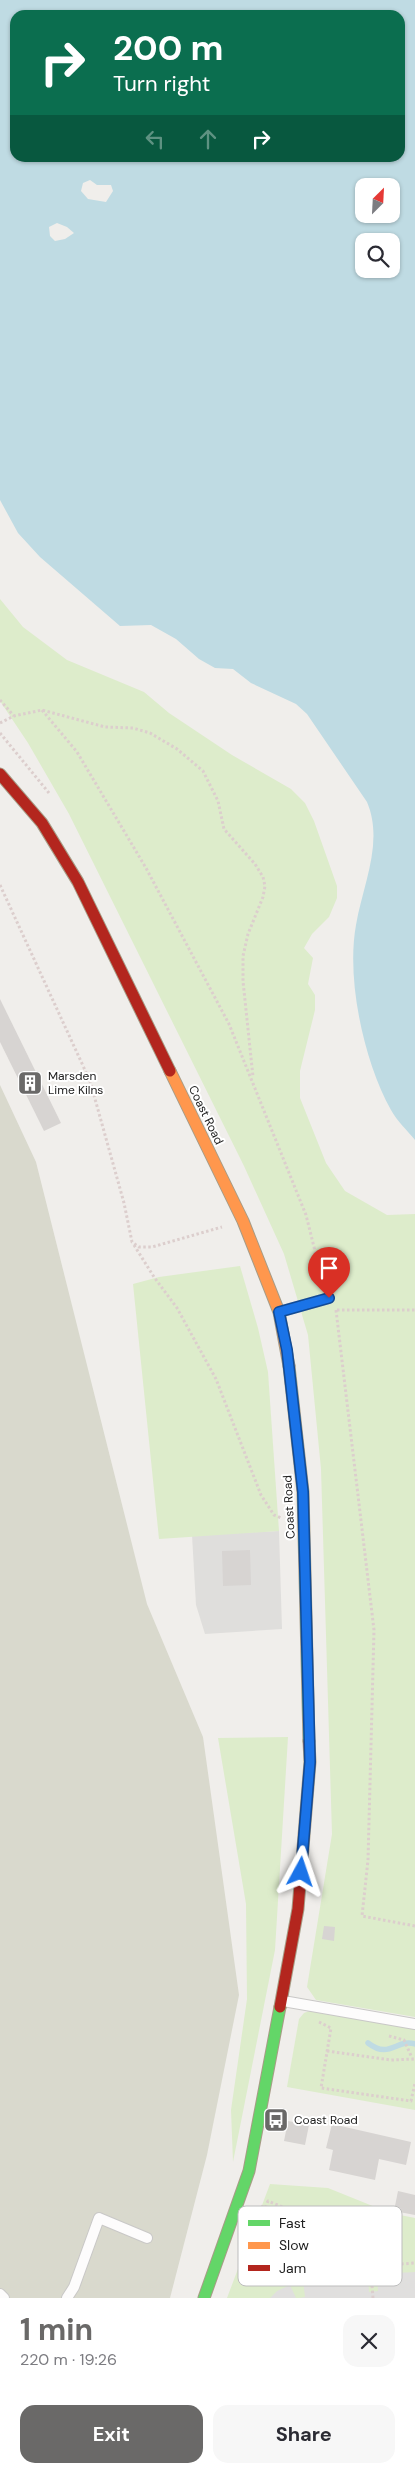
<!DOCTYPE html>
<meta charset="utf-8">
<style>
body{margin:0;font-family:"DM Sans",sans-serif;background:#f7f7f7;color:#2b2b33;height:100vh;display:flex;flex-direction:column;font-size:19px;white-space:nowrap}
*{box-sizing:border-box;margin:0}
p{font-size:16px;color:#7c7c81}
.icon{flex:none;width:28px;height:28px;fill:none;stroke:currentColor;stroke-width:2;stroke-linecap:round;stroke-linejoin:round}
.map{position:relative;height:2298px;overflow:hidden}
.side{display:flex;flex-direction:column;background:#fff;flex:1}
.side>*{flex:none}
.guide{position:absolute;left:10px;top:10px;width:395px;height:152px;border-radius:15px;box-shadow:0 1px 4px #0004;background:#0b6e4f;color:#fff;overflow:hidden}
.needle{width:32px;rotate:24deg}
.tools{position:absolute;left:355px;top:178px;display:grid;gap:10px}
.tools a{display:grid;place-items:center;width:45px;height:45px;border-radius:10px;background:#fff;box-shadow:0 1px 4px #0004;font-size:25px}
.pin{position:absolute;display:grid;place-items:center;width:42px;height:42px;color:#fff;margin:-51px -21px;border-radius:50% 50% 50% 0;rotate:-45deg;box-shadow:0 0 5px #0007}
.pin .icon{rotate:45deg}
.me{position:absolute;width:55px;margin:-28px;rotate:5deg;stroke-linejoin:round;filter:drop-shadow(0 0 4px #0008)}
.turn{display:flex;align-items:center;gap:18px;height:105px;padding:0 20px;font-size:22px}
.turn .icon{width:65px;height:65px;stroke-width:2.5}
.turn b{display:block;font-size:35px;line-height:42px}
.lanes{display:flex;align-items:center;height:48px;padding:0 20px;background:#0003;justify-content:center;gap:25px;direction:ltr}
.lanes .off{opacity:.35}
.round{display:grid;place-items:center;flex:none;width:52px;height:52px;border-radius:15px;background:#f7f7f7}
.overview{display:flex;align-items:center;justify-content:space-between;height:85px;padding:0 20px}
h1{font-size:30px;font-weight:700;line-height:38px;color:#6a6968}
.primary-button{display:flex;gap:10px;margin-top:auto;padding:10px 20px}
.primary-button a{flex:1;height:58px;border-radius:15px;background:#6a6968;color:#fff;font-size:20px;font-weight:700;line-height:58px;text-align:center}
.primary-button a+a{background:#f7f7f7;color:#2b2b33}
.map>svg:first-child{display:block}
</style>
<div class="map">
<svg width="415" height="2298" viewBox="0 0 415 2298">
<rect width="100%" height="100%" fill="#f0eeeb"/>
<polygon fill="#dfdedc" points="279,1531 282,1629 205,1634 196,1605 192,1535"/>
<polygon fill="#d9d9cd" points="0,1085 36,1162 147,1604 203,1737 239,1995 207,2155 170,2298 0,2298"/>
<g fill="#ddeccb">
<polygon points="0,599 23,627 67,660 144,692 169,713 232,755 291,789 305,803 314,821 337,886 337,898 329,917 312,934 304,948 313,958 308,984 315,995 315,1010 300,1071 300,1098 326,1163 345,1191 387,1215 415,1214 415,2017 316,2000 307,1987 332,1834 321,1469 308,1335 284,1254 244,1166 69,814 28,743 0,701"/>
<polygon points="240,1266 258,1328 268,1372 279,1531 159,1539 133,1284 159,1277"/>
<polygon points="288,1737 275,1950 233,2162 231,2110 247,1999 246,1904 218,1738"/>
<polygon points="312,2010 415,2029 415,2110 287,2087 299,2019 304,2013"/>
<polygon points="270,2184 328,2188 390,2213 415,2218 415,2298 227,2298"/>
</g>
<g fill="#e0dfde">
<polygon points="415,2272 415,2298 299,2298 305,2297 303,2280 368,2275 369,2292 378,2291 377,2274"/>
<polygon points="290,2285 296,2298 270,2298 277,2291"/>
</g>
<path fill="#bfdbe3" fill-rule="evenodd" d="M0 0H415V1140C407 1130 397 1121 391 1110 364 1062 346 979 356 925 363 884 384 842 367 802L307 714 296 704 251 683 233 669 215 668 199 659 176 639 151 625 120 626 40 557 18 533 0 500ZM15 15H400V158H15ZM90 180 97 185H111L113 191 106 202 88 199 81 191 83 183ZM364 186H391V214H364ZM57 223 67 227 74 233 65 239 55 241 50 236 49 227ZM364 241H391V269H364Z"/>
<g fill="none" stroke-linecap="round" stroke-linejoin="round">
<path stroke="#bfdbe3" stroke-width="5.5" d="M368 2043C390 2060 397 2038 415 2044"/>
</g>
<g fill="#d7d4d2">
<polygon points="0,999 61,1123 44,1131 0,1042"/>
<polygon points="250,1550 251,1585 223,1586 222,1551"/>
<polygon points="324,1926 335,1927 334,1941 322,1939"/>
<polygon points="288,2121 309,2125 305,2145 284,2141"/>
<polygon points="332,2124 411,2142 406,2165 379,2159 375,2180 329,2170 333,2150 326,2148"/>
<polygon points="398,2191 415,2195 415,2215 394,2211"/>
</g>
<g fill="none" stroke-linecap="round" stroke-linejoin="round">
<defs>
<g id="lane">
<polyline points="279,1312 329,1298"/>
<polyline points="283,2001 415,2024"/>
<polyline points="0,2294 4,2298"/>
<polyline points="67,2298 74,2287 99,2218 147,2238"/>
</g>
<g id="fast">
<polyline points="289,1366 303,1492 309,1741"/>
<polyline points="204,2298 249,2171 280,2007"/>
</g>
<polyline id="slow" points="170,1071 243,1221 279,1312 289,1366"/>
<g id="jam">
<polyline points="0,774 42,823 78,882 170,1071"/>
<polyline points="280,2007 298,1909 310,1762 309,1741"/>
</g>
</defs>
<use href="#lane" stroke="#c9c8c7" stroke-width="12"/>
<use href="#fast" stroke="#a79c86" stroke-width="13"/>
<use href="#slow" stroke="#a79c86" stroke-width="13"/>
<use href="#jam" stroke="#a79c86" stroke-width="13"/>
<g stroke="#dccecd" stroke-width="3" stroke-dasharray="2.5 2.5" stroke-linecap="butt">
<polyline points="0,700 14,716"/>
<polyline points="42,710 77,752 146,868 229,1024 306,1215 324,1287"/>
<polyline points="0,723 14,716 42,710 105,727 133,728 150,733 177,749 203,771 218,801 224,829 255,864 263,877 265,886 263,897 248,934 243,956 243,981 253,1077"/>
<polyline points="0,733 49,793"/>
<polyline points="0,885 90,1081 124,1203 132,1242 139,1247 152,1247 222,1227"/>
<polyline points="134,1245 154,1277 177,1308 216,1379 261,1495 274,1515 281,1518"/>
<polyline points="336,1310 374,1630 368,1860 362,1916 415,1926"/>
<polyline points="337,1310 415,1310"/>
<polyline points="319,2022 331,2028 321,2088 411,2101 415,2083"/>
<polyline points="389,2036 404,2040 412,2058"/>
<polyline points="327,2051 391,2060 415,2059"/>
<polyline points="261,2206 265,2208 268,2201 292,2211 374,2266"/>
<polyline points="373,2298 371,2273 374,2266 415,2263"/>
</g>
<use href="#lane" stroke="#fdfcfc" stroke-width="10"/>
<use href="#fast" stroke="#63d668" stroke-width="11"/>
<use href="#slow" stroke="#ff974d" stroke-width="11"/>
<use href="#jam" stroke="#b3261e" stroke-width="11"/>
</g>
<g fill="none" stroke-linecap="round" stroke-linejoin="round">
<defs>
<polyline id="route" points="301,1872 310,1762 303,1492 287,1350 279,1312 329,1298"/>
</defs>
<use href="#route" stroke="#114b97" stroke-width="12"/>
<use href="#route" stroke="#1a73e8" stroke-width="9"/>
</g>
<defs>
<symbol id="building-square" viewBox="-11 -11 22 22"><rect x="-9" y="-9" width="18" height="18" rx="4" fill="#6a6968" stroke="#fff"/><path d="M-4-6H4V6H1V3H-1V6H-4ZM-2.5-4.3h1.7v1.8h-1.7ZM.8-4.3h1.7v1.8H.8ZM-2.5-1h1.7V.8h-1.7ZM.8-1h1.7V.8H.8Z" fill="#fff"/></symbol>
<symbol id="bus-square" viewBox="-11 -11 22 22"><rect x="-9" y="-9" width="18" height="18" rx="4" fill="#6a6968" stroke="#fff"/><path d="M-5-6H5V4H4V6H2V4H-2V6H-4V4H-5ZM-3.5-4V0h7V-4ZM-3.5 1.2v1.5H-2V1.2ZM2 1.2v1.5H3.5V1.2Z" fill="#fff"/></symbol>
</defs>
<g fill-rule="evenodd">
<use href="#building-square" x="16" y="1069" width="28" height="28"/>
<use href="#bus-square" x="262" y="2106" width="28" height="28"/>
</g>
<g text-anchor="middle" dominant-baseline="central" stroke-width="4" stroke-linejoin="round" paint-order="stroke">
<g font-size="12" fill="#222" stroke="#fff" text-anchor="start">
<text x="48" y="1076">Marsden<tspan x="48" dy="14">Lime Kilns</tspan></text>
<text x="294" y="2120">Coast Road</text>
</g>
<g font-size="12" fill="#222" stroke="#fff">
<text transform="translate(206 1115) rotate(64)">Coast Road</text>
<text transform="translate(289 1507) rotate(-93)">Coast Road</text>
</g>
</g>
<rect x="238" y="2206" width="164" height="80" rx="8" fill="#fff" stroke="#bdbdbd" stroke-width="1"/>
<rect x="248" y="2220" width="22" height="6" fill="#63d668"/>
<rect x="248" y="2242" width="22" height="7" fill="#ff974d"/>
<rect x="248" y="2265" width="22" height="6" fill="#b3261e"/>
<g font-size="14" fill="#222">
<text x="279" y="2228">Fast</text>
<text x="279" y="2250">Slow</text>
<text x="279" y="2273">Jam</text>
</g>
</svg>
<div class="tools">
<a><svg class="needle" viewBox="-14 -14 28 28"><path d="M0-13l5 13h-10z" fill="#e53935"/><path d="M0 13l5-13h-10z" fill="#7c7c81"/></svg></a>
<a><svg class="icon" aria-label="search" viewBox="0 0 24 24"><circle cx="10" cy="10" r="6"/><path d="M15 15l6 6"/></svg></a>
</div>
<div class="pin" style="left:329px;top:1298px;background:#d93025"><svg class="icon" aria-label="arrive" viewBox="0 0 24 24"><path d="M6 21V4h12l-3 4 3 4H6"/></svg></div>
<svg class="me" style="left:301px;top:1872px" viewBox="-20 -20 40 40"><path d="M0-17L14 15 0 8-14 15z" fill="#1a73e8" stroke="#fff" stroke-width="4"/></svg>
<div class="guide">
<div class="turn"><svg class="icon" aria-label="right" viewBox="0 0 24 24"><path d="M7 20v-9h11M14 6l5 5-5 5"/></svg><div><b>200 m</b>Turn right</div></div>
<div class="lanes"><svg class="icon off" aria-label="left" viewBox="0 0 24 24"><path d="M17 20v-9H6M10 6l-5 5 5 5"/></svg><svg class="icon off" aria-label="ahead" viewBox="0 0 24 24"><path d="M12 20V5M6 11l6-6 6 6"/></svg><svg class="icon" aria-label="right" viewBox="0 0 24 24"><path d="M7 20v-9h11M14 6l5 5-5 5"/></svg></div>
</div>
</div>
<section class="side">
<div class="overview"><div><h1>1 min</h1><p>220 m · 19:26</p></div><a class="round"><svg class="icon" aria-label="close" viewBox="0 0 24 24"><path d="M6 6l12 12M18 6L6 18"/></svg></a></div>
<div class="primary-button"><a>Exit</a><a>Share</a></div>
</section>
